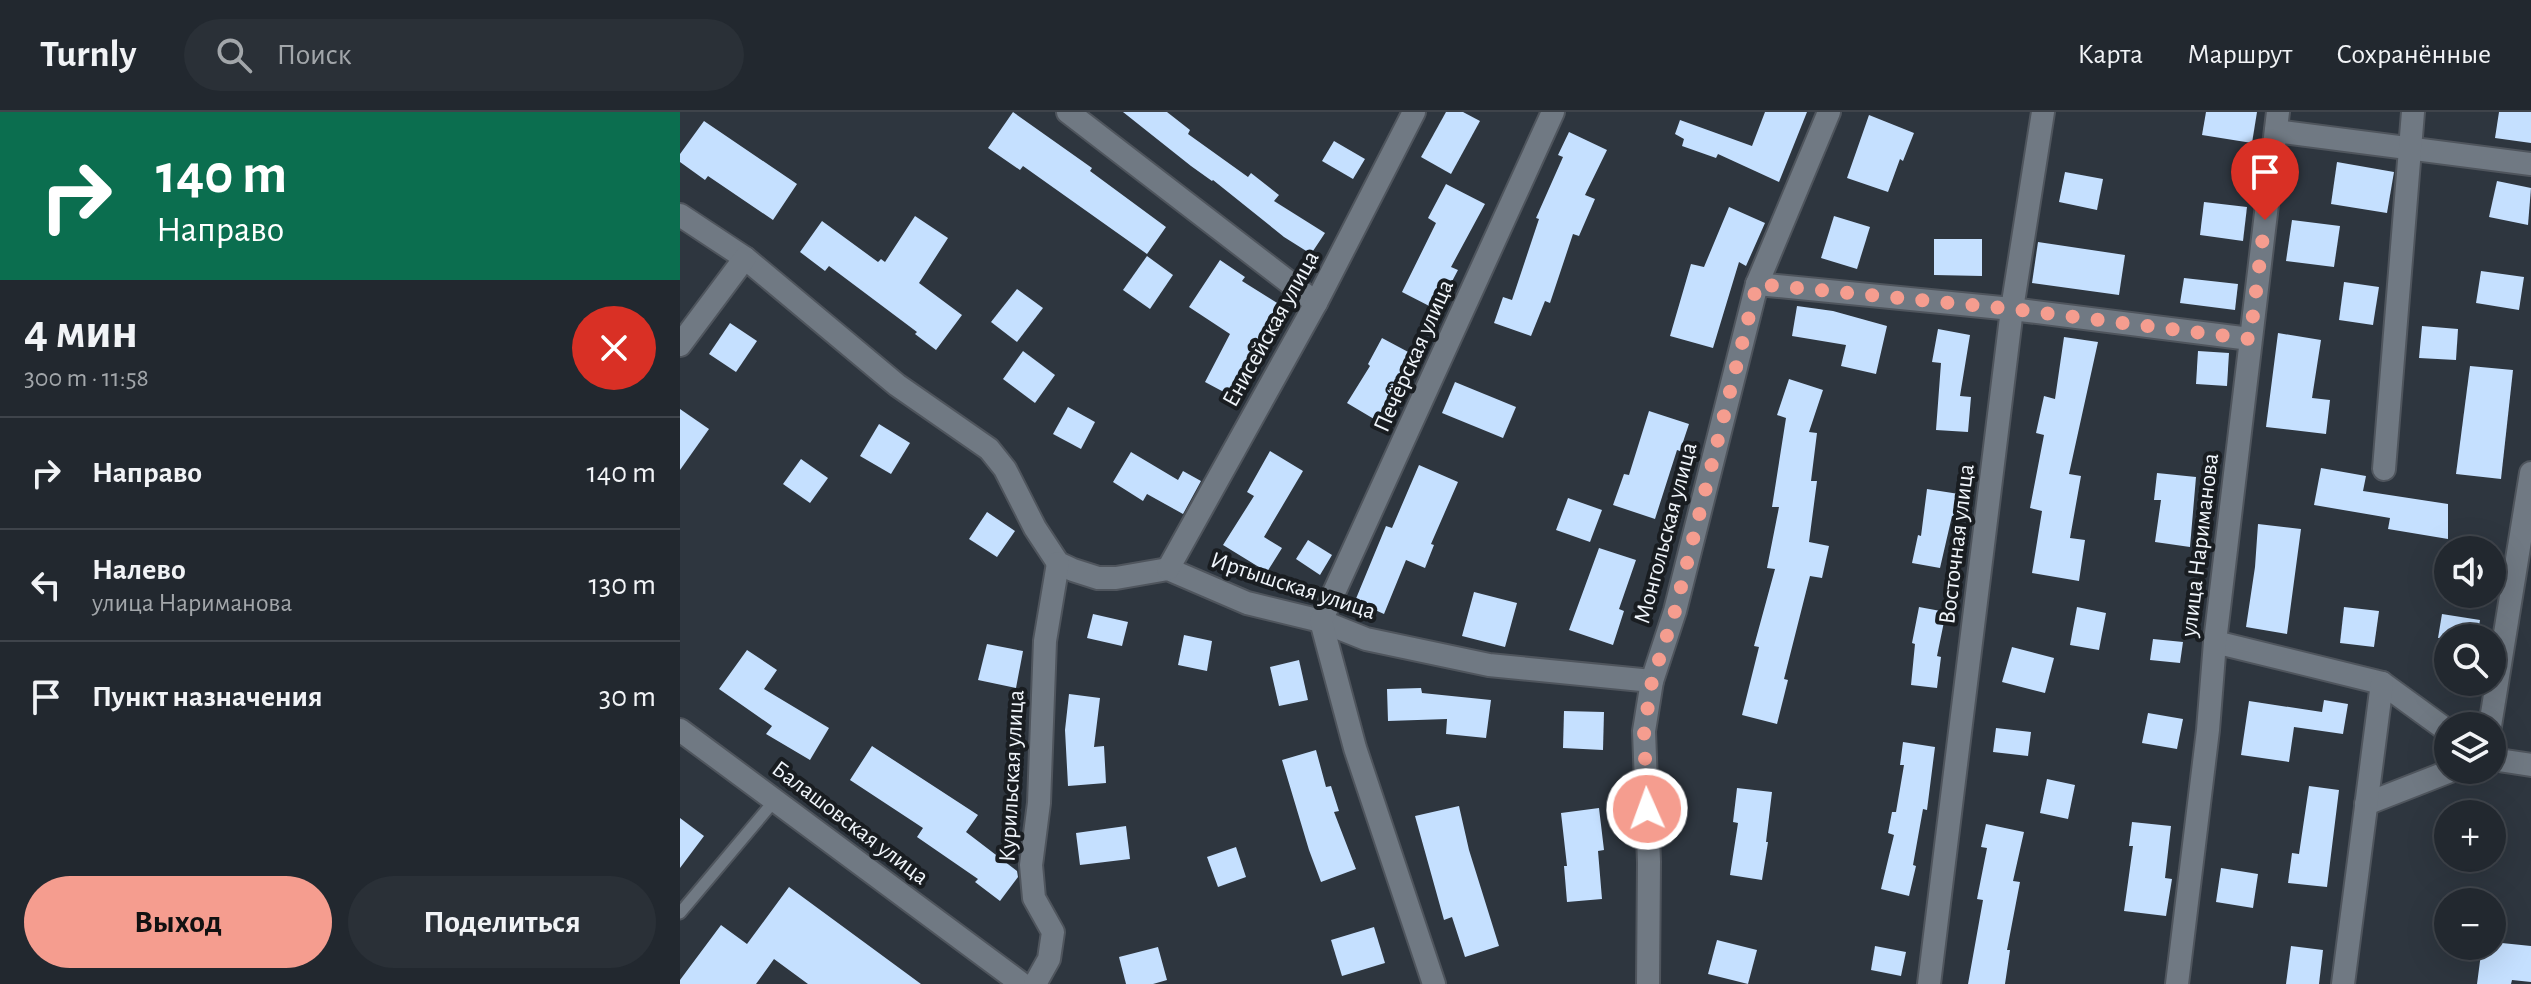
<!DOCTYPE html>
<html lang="ru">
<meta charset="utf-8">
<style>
body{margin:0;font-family:"Alegreya Sans",sans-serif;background:#2a3037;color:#f1f3f6;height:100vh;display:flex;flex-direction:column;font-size:30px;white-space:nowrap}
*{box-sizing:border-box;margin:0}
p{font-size:26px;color:#a2a6aa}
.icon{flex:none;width:44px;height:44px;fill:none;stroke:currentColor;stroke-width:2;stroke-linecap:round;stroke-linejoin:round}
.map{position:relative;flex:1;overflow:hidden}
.side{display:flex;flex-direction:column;background:#22282f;width:680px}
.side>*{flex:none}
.banner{background:#0b6e4f;color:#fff;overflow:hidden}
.controls{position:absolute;left:1754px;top:424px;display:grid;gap:16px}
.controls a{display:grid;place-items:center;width:72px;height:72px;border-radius:50%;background:#22282f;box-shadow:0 8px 32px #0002,0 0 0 2px #3f444b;font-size:40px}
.pin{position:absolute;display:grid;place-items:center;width:68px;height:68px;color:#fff;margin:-82px -34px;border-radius:50% 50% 50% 0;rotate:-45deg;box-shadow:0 0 8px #0007}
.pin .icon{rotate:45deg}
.me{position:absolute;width:88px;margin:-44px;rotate:358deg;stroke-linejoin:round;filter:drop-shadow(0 0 6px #0008)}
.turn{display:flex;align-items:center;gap:28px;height:168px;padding:0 24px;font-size:36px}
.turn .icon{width:104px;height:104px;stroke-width:2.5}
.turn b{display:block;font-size:56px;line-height:68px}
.round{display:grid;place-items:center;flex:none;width:84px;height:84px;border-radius:42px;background:#2a3037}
.summary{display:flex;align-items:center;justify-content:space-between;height:136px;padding:0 24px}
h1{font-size:48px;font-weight:600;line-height:60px}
.cta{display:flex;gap:16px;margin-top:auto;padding:16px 24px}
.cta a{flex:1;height:92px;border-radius:48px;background:#f59d8f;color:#111;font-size:32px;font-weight:600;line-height:92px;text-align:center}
.cta a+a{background:#2a3037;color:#f1f3f6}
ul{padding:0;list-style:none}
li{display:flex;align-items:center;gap:24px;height:112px;padding:0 24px;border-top:2px solid #3f444b}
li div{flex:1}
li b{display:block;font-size:30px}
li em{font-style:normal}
header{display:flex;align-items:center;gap:48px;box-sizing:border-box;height:112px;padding:0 40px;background:#22282f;border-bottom:2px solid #3f444b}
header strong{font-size:38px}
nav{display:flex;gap:44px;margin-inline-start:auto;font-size:28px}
.search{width:560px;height:72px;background:#2a3037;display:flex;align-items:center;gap:20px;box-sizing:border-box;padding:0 28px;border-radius:44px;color:#a2a6aa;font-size:30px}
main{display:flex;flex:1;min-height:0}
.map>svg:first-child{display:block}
</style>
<header>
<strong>Turnly</strong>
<div class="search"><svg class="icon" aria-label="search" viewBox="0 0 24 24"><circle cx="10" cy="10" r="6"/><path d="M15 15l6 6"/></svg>Поиск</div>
<nav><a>Карта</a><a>Маршрут</a><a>Сохранённые</a></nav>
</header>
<main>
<section class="side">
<div class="banner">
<div class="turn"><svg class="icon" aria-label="right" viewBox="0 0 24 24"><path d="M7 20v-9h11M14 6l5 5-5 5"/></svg><div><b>140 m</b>Направо</div></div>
</div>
<div class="summary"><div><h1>4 мин</h1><p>300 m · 11:58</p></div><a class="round" style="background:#d93025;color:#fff"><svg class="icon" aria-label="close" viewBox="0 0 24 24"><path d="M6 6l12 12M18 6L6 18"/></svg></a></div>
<ul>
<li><svg class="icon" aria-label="right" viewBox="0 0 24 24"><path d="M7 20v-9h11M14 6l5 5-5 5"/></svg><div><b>Направо</b></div><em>140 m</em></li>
<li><svg class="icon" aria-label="left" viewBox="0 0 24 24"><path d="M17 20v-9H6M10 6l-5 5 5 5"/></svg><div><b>Налево</b><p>улица Нариманова</p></div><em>130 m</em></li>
<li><svg class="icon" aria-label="arrive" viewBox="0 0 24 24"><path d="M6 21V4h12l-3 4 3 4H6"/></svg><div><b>Пункт назначения</b></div><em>30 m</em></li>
</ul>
<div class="cta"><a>Выход</a><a>Поделиться</a></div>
</section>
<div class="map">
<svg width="1851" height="872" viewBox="0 0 1851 872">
<rect width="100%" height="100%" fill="#2e363f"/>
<g fill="#c5e0ff">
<polygon points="333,0 412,56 410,59 486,115 467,142 343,54 340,58 308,36"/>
<polygon points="443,0 487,0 510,18 508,22 568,65 571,61 599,83 594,89 645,121 631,142 604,125 533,68 532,69 511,54"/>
<polygon points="766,0 783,0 800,9 771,62 741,45"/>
<polygon points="1085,0 1127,0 1099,70 1038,42 1036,46 1002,34 1004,27 995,22 1000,8 1072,34"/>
<polygon points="1526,0 1577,0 1572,31 1522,23"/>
<polygon points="1819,0 1851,0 1851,31 1815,26"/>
<polygon points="1189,3 1234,21 1223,49 1220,47 1208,80 1167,66"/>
<polygon points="24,9 117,72 93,108 28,64 25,68 0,50 0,42"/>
<polygon points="889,20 927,38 905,83 915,87 899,124 893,122 870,191 865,189 851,224 814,211 823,185 832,188 859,107 856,106 883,45 878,43"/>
<polygon points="654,29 685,47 673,67 642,49"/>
<polygon points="1657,50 1714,60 1707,101 1651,92"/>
<polygon points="1385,60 1423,67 1417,98 1379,90"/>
<polygon points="1817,69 1851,76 1848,113 1809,105"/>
<polygon points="766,72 805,92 771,155 778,158 757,198 722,180 756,111 748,106"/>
<polygon points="1524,90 1567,95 1563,129 1520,123"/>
<polygon points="1049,95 1085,111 1066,154 1059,150 1033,236 990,224 1011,152 1024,155"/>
<polygon points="235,104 268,126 239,171 282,203 256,238 235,222 237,220 149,154 145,159 120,140 142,109 198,150 201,147 205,150"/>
<polygon points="1154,104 1190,115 1177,157 1141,146"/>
<polygon points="1612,108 1660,114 1654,155 1606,149"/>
<polygon points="1254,127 1302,127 1302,164 1254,163"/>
<polygon points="1358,130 1445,143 1439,183 1352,171"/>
<polygon points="467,144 493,163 470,197 443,178"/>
<polygon points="540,148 565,165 562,169 610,199 590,232 585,229 555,286 525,270 550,222 509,195"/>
<polygon points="1801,159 1844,165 1839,198 1796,191"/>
<polygon points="1504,166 1558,172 1555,198 1500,191"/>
<polygon points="1664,170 1699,175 1693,213 1659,208"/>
<polygon points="337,177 363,196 337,230 311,210"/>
<polygon points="1117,194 1153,199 1207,214 1196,262 1161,254 1166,233 1112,224"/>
<polygon points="50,211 77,229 56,260 29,242"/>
<polygon points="1742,214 1778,217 1776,248 1739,246"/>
<polygon points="1258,217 1290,223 1280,284 1291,285 1288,320 1256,318 1261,251 1252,250"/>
<polygon points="1598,221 1641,228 1632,286 1650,288 1646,322 1586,315"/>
<polygon points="1384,225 1418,230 1389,362 1401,364 1390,426 1405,428 1399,469 1352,461 1362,399 1350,396 1364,323 1356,321 1364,284 1375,287"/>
<polygon points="702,226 732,242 715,275 718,277 699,310 667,291 690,254 688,252"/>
<polygon points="343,239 375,263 355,291 323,267"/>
<polygon points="1518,239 1549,241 1547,274 1516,272"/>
<polygon points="1790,254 1833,258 1821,367 1776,362"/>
<polygon points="1109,267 1143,278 1129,320 1137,321 1131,369 1137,369 1129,430 1149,434 1142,466 1130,464 1104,567 1108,568 1097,612 1062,603 1079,535 1074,534 1095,457 1087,456 1099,395 1092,395 1106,306 1097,303"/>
<polygon points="775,270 836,295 823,326 762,301"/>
<polygon points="388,295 415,310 401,337 373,322"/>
<polygon points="0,297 29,317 0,358"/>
<polygon points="969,299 1009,312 1000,339 997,338 975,407 933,393 944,362 949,363"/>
<polygon points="199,312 230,331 211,362 180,344"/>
<polygon points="590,339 623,359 584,425 602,436 587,460 543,433 574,384 567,380"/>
<polygon points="451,340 498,368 503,359 521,369 503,402 467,382 463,389 433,370"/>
<polygon points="121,347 148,366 130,391 103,372"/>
<polygon points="739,353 778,370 751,432 754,433 745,456 726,448 704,502 675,489 706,414 712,416"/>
<polygon points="1641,356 1686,364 1683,379 1768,392 1768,427 1708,417 1710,406 1634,393"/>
<polygon points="1477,361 1516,365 1510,435 1475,430 1481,388 1474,388"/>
<polygon points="1247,377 1279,382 1276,405 1272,404 1260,456 1232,451 1238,423 1241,424"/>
<polygon points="888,386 922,398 910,430 876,418"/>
<polygon points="307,400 335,419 317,445 289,427"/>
<polygon points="1578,412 1621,417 1607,522 1566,515 1575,455"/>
<polygon points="628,428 652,443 640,463 616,447"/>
<polygon points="919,436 956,448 939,497 944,499 933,533 889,518"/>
<polygon points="794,480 837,491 825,535 782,524"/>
<polygon points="1239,495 1266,500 1257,544 1261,545 1257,576 1231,573 1235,532 1232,531"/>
<polygon points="1397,495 1426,501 1419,538 1390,533"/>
<polygon points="1664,495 1699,499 1694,535 1660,531"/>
<polygon points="413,502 448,510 442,534 407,526"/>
<polygon points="1762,502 1800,508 1797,526 1758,526"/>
<polygon points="504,523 532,529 527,559 498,553"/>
<polygon points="1473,527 1503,530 1500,551 1470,548"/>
<polygon points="307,532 343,539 336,576 298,568"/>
<polygon points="1332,535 1374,546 1365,581 1322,570"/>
<polygon points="67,538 97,558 84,577 149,616 130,648 86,622 92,614 39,577"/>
<polygon points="619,548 628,588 599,594 590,555"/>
<polygon points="741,576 742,581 811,588 806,626 766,622 767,607 708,609 707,577"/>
<polygon points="389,582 420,586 414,635 424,634 426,671 388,674 385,618"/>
<polygon points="1644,588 1668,592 1663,622 1614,615 1609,650 1561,643 1569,589 1642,600"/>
<polygon points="884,599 924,600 923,638 883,636"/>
<polygon points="1468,601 1503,607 1497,637 1462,631"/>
<polygon points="1316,616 1351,620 1348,644 1313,640"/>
<polygon points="1223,630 1255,635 1247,698 1243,697 1233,753 1236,754 1229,784 1201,777 1214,723 1208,721 1212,700 1216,700 1224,653 1220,653"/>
<polygon points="192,634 298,703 286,720 337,759 338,765 320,789 295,770 298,767 237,725 243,716 170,668"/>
<polygon points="636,638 646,675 651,674 659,699 654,700 676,757 641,770 629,738 602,648"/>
<polygon points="1367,667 1395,673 1388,707 1360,701"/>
<polygon points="1629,674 1659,678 1647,775 1608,771 1612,741 1619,742"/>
<polygon points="1057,676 1092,680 1086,730 1088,730 1082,768 1050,763 1058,711 1053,710"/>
<polygon points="779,694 789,738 819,834 785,845 772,805 764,808 735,704"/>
<polygon points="919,696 924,738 918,739 922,787 887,790 884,754 887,754 881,701"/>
<polygon points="0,706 24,724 0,756"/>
<polygon points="1452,710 1491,714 1485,766 1492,767 1486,804 1444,799 1453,734 1449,734"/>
<polygon points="1306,712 1344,720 1333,769 1340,770 1327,838 1330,838 1325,872 1288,872 1303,788 1297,787 1307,736 1301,735"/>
<polygon points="446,714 450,747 400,753 396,721"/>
<polygon points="556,735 566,765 538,775 527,745"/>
<polygon points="1541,756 1578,762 1573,796 1536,790"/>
<polygon points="109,775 241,872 128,872 94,847 76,872 0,872 0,868 41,813 67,832"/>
<polygon points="694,815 705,851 662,864 651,828"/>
<polygon points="1037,828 1077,838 1068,872 1028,862"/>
<polygon points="1812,830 1851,834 1851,870 1832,868 1831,872 1797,872 1802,834 1812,834"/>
<polygon points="1195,834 1226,840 1221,864 1191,858"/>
<polygon points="1611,834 1643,838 1639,872 1606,872"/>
<polygon points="478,835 487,868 473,872 446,872 439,845"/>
</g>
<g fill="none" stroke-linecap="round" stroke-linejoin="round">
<defs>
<polyline id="service" points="0,801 95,688"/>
<g id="minor">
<polyline points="388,0 636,191"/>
<polyline points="1596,19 1851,52"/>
<polyline points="0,103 65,146 217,273 309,337 325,357 355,416 378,451 393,458 418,466 436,466 488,457 567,491 641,509 686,527 809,553 972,569"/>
<polyline points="1077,172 1332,197 1570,227"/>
<polyline points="0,233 65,146"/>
<polyline points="1704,357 1733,0"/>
<polyline points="488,457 636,191 734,0"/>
<polyline points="1535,530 1702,571 1768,619"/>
<polyline points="1810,614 1851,361"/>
<polyline points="0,618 342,872"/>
<polyline points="1812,647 1851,653"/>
<polyline points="1686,692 1773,658"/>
<polyline points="355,872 369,847 373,820 354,786 351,753 359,691 365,529 378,451"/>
<polyline points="754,872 675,636 641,509 873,0"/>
<polyline points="968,872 969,750 964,619 972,569 995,499 1077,172 1149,0"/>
<polyline points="1249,872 1332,197 1363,0"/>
<polyline points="1497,872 1528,618 1535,530 1598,0"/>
<polyline points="1663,872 1702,571"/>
</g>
</defs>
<use href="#service" stroke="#4f555d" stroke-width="15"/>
<use href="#minor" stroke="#4f555d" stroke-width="26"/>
<use href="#service" stroke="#707983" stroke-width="11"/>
<use href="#minor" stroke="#707983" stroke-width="22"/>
</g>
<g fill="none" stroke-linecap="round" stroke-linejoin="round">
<polyline stroke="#f59d8f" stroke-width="14" stroke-dasharray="0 25.2" points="967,697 964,619 972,569 995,499 1077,172 1332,197 1570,227 1585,108"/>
</g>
<g text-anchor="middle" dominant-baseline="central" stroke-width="8" stroke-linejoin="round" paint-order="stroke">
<g font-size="24" fill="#f0f5fb" stroke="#191d21">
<text transform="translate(591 217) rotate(-61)">Енисейская улица</text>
<text transform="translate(734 244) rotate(-66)">Печёрская улица</text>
<text transform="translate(986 421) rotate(-75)">Монгольская улица</text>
<text transform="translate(1277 432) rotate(-83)">Восточная улица</text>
<text transform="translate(1520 433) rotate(-83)">улица Нариманова</text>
<text transform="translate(613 474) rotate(18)">Иртышская улица</text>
<text transform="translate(332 664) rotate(-87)">Курильская улица</text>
<text transform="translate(170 711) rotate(37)">Балашовская улица</text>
</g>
</g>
</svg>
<div class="controls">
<a><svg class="icon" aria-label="sound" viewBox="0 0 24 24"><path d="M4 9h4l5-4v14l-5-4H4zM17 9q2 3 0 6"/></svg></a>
<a><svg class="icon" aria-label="search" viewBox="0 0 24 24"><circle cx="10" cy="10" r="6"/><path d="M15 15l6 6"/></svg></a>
<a><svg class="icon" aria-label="layers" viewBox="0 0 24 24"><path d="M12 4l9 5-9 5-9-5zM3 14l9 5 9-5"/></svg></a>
<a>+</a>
<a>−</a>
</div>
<div class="pin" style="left:1585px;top:108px;background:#d93025"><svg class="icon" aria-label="arrive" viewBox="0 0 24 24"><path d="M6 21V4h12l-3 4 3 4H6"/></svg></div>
<svg class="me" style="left:967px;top:697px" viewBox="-20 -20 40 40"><circle r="17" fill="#f59d8f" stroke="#fff" stroke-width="3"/><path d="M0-11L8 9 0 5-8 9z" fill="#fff"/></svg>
</div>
</main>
